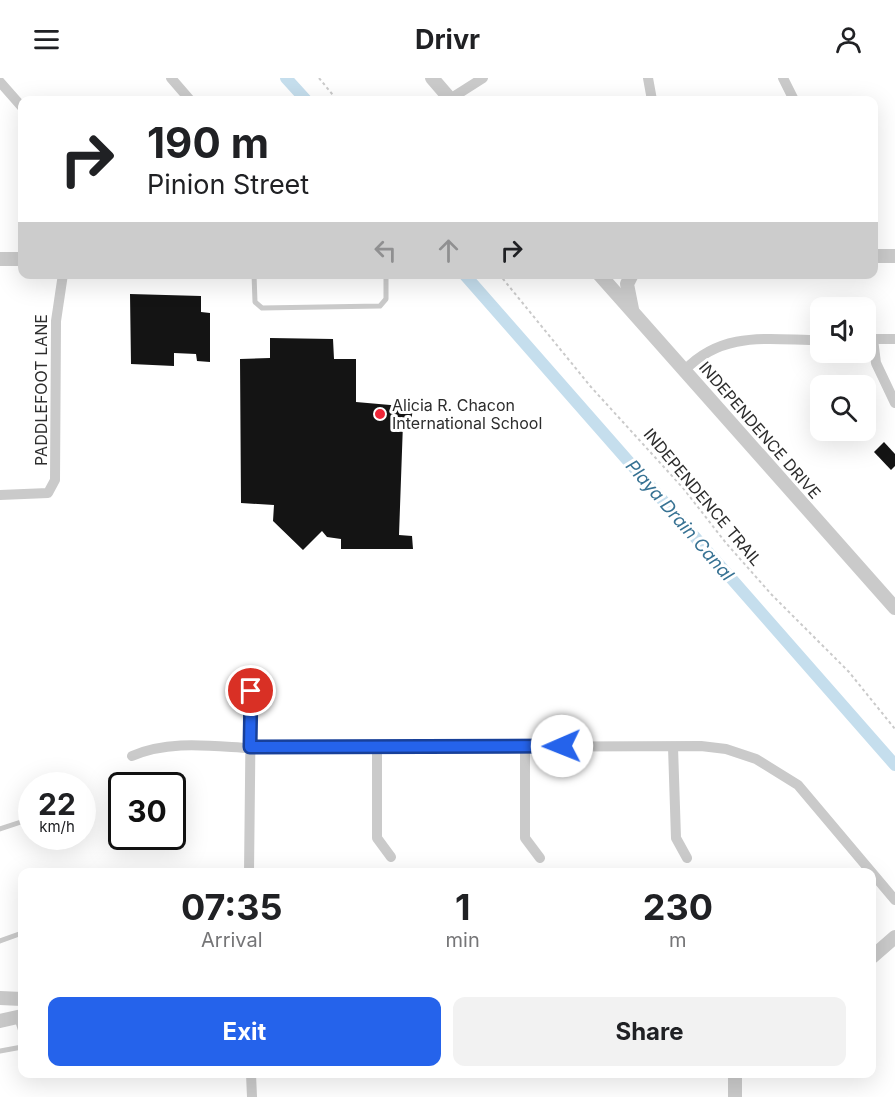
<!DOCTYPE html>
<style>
body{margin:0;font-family:Inter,sans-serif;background:#f2f2f2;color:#202124;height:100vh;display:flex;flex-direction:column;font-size:22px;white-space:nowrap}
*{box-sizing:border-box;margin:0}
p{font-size:20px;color:#757577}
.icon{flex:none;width:33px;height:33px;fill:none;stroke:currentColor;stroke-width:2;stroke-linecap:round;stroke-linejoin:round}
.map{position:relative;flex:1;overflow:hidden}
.panel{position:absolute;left:18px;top:790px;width:858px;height:210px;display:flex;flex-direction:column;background:#fff;border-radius:12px;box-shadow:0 6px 24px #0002}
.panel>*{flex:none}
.hud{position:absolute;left:18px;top:18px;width:860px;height:183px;border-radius:12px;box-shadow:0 6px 24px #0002;background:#fff;color:#202124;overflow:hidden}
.controls{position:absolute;left:810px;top:219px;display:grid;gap:12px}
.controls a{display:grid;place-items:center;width:66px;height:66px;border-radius:12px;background:#fff;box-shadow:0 6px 24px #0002;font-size:30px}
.speed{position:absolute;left:18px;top:694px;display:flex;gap:12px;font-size:30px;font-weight:700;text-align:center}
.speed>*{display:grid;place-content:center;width:78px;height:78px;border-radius:50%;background:#fff;box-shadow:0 6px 24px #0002;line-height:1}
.speed small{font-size:15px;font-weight:400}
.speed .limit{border:3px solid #111;border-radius:9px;background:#fff;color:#111}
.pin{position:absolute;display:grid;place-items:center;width:51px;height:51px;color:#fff;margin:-26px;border:3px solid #fff;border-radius:50%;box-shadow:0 2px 6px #0007}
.me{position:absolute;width:66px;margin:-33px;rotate:269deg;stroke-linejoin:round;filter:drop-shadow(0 0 4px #0008)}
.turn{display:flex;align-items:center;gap:21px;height:126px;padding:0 30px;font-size:27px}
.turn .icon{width:78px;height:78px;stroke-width:2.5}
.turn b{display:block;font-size:42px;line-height:51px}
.lanes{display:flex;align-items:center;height:57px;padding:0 30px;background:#0003;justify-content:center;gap:30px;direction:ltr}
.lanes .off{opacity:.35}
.eta{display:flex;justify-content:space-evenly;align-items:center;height:102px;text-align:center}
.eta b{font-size:36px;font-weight:700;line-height:42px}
.cta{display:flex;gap:12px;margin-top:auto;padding:12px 30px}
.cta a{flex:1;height:69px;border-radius:12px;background:#2563eb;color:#fff;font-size:24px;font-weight:700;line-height:69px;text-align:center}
.cta a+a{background:#f2f2f2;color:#202124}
header{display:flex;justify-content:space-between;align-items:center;height:78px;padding:0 30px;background:#fff;font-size:27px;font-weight:700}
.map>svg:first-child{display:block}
</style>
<header><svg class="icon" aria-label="menu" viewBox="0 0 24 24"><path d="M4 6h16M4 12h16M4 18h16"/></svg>Drivr<svg class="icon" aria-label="person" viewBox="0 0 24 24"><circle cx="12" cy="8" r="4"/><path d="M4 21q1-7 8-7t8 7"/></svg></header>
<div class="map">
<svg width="895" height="1019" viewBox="0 0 895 1019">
<rect width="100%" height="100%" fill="#fff"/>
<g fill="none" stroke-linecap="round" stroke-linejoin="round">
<g stroke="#c5deed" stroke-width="12">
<polyline points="286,0 306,22"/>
<polyline points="464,196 895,687"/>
</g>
</g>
<g fill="#141414">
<polygon points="130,216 201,218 201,234 210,235 210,284 197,283 196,276 174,275 174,288 131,286"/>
<polygon points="270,260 333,261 334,281 356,281 356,324 413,329 411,345 403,345 399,457 412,458 413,471 341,471 341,461 327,459 322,453 303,472 273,443 274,427 241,425 240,281 270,280"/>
<polygon points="884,364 895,376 895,388 891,392 874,374"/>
</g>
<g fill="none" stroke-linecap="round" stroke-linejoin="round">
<g stroke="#cacaca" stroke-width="2" stroke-dasharray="3 3" stroke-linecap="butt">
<polyline points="319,0 337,22"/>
<polyline points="499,196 591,309 683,410 726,465 772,517 849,594 895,651"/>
</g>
<g stroke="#cacaca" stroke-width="5">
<polyline points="254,196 255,224 262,230 380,228 386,221 386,196"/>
<polyline points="0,751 24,743"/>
<polyline points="0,863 22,855"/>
<polyline points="17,941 22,957"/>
<polyline points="0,973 22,969"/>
</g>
<g stroke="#cacaca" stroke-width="10">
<polyline points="171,0 190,22"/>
<polyline points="648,0 652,22"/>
<polyline points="783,0 794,22"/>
<polyline points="0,4 22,29"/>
<polyline points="450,21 483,0"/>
<polyline points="866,261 895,261"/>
<polyline points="873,261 876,285 895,325"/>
<path d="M685 292C723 252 770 262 820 262"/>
<polyline points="0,417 48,415 55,402 56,243 63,196"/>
<polyline points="377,668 377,760 391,779"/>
<polyline points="525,669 525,760 540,780"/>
<polyline points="673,669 676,760 687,780"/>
<path d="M132 678C169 662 210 668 250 670L701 668 726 671 756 681 798 707 895 822"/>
<polyline points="249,795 251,613"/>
<polyline points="251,996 252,1019"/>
</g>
<g stroke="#cacaca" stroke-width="14">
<polyline points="432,0 451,22"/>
<polyline points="873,178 895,178"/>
<polyline points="0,181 22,181"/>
<polyline points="599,196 895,530"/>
<polyline points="632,231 627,206 632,196"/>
<polyline points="872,879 895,859"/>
<polyline points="0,920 22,921"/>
<polyline points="0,943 22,938"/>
<polyline points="735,996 735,1019"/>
</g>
</g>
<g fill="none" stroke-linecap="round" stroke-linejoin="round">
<defs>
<polyline id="route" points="251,613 250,669 562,668"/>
</defs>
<use href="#route" stroke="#184099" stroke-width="15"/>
<use href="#route" stroke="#2563eb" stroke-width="10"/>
</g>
<circle fill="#ee2638" stroke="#fff" stroke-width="2" cx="380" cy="336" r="6"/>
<g text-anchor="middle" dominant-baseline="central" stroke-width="6" stroke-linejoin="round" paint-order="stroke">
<g font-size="16" fill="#2d2d2d" stroke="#fff">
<text transform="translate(41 312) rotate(-90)">PADDLEFOOT LANE</text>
<text transform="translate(760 352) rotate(49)">INDEPENDENCE DRIVE</text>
<text transform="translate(703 419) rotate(50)">INDEPENDENCE TRAIL</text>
</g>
<g font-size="16" fill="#2d2d2d" stroke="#fff" text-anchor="start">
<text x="392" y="327">Alicia R. Chacon<tspan x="392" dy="18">International School</tspan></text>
</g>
<g font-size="18" font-style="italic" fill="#377293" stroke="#fff">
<text transform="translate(680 442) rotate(49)">Playa Drain Canal</text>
</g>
</g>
</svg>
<div class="controls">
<a><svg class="icon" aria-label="sound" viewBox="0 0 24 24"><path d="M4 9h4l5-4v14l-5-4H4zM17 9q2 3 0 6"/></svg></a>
<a><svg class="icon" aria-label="search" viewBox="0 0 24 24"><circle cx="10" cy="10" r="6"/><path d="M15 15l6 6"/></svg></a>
</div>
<div class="speed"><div>22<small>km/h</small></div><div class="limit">30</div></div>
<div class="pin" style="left:251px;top:613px;background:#d93025"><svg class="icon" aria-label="arrive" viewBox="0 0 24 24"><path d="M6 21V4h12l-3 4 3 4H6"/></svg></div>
<svg class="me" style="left:562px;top:668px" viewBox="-20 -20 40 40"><circle r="19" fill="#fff"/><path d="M0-13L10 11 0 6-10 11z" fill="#2563eb"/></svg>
<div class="hud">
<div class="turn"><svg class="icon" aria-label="right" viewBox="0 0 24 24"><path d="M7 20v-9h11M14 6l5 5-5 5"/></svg><div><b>190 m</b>Pinion Street</div></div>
<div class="lanes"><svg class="icon off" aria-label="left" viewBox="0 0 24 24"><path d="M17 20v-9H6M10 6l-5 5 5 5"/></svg><svg class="icon off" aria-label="ahead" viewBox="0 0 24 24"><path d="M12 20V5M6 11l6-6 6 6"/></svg><svg class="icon" aria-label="right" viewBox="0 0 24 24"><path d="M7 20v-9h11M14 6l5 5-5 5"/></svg></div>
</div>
<section class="panel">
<div class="eta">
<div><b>07:35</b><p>Arrival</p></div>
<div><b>1</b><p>min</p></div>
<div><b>230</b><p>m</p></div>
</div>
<div class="cta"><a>Exit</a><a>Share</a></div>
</section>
</div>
